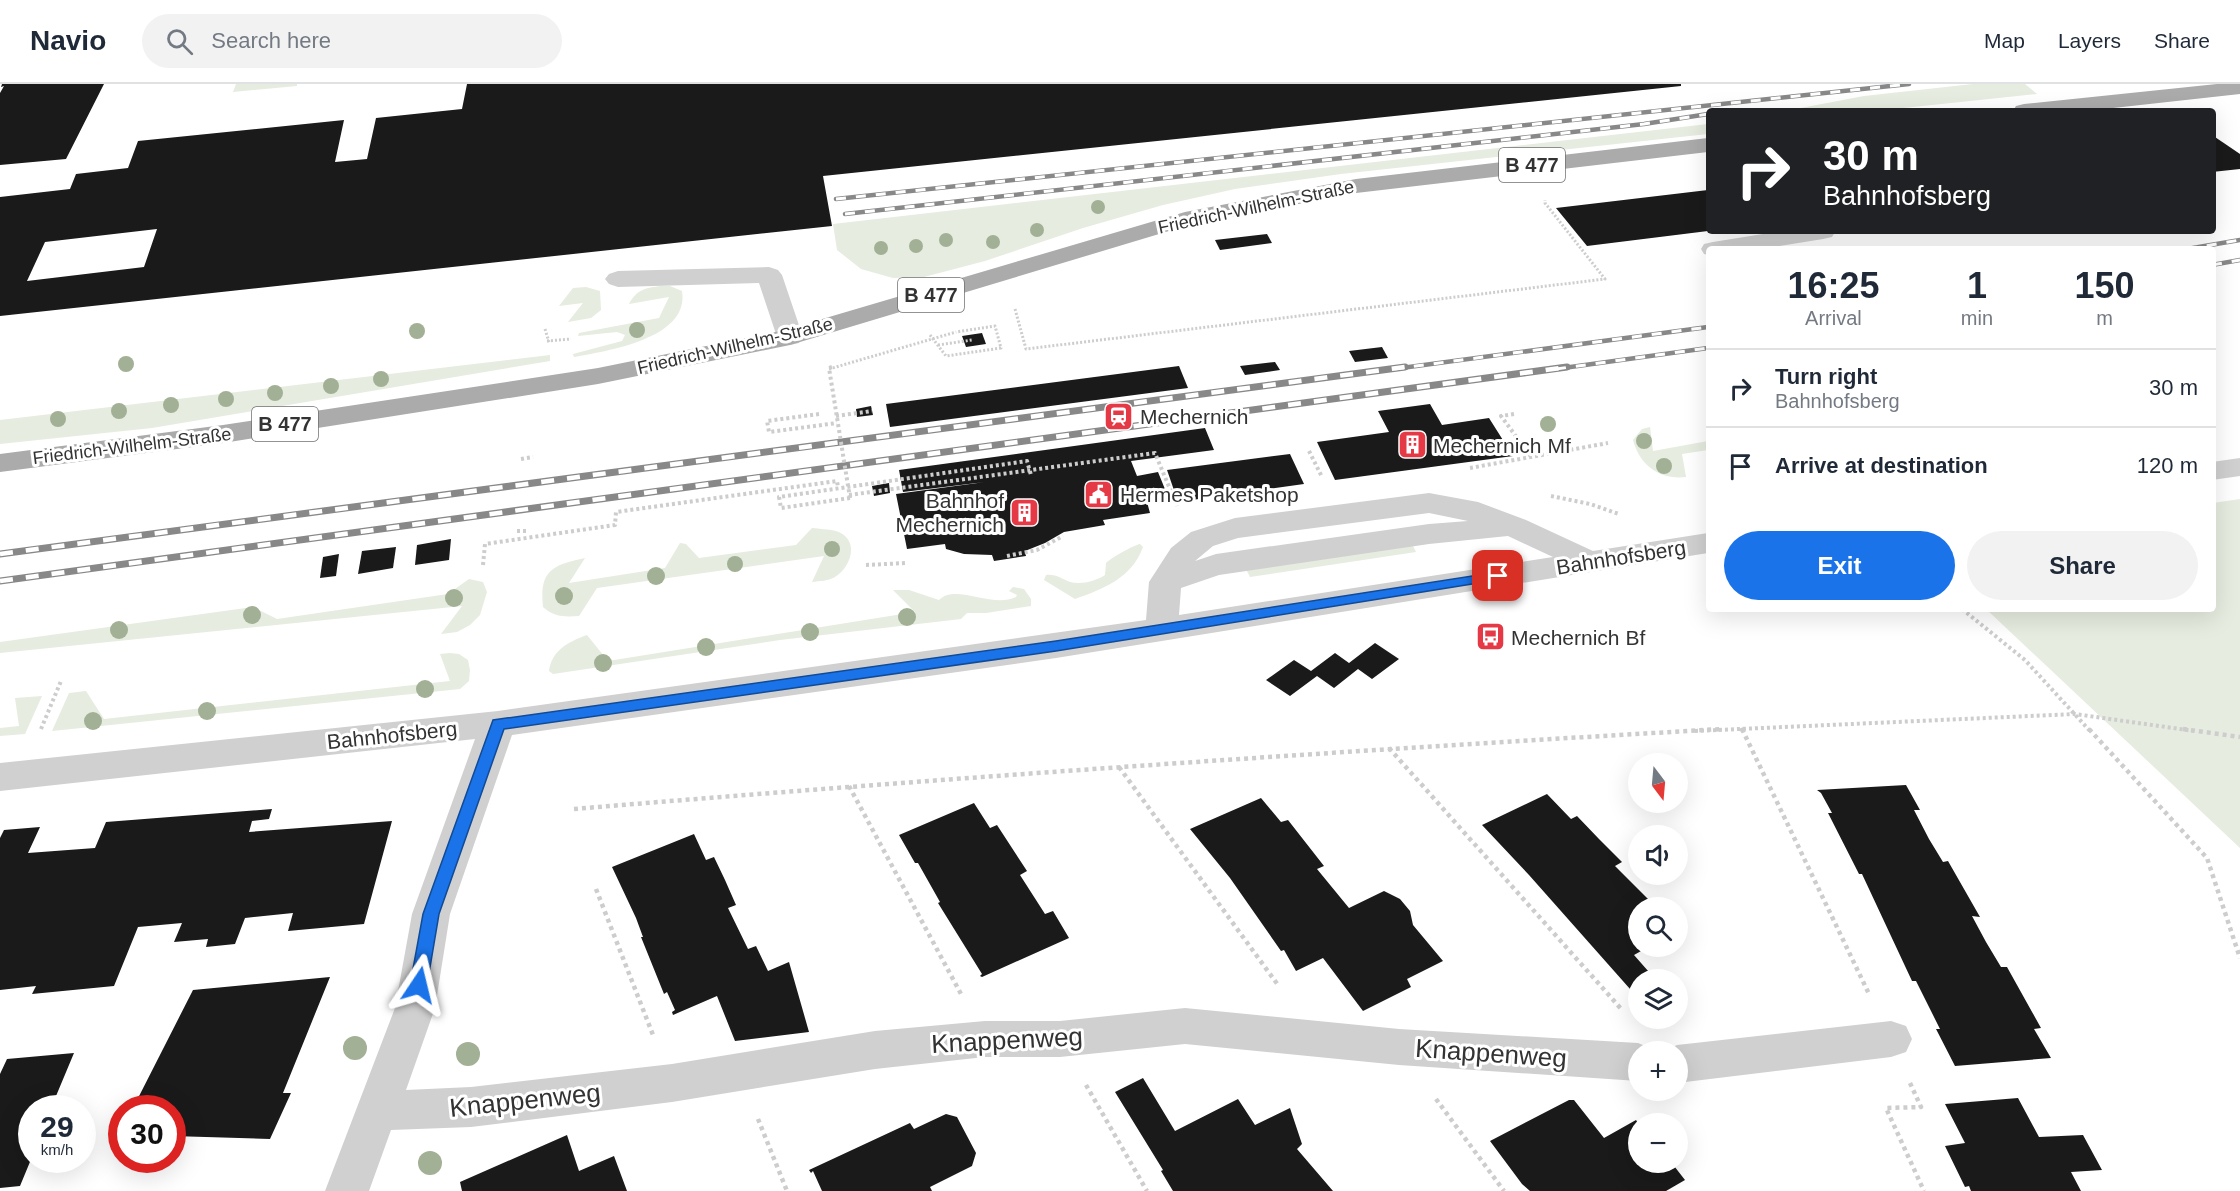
<!DOCTYPE html>
<meta charset="utf-8">
<style>
body{margin:0;font-family:Helvetica,sans-serif;background:#f2f2f3;color:#1f2937;height:100vh;display:flex;flex-direction:column;font-size:22px;white-space:nowrap}
*{box-sizing:border-box;margin:0}
p{font-size:20px;color:#747a83}
.icon{flex:none;width:33px;height:33px;fill:none;stroke:currentColor;stroke-width:2;stroke-linecap:round;stroke-linejoin:round}
.map{position:relative;flex:1;overflow:hidden}
.details{position:absolute;left:1706px;top:162px;width:510px;height:366px;display:flex;flex-direction:column;background:#fff;border-radius:6px;box-shadow:0 6px 24px #0002}
.details>*{flex:none}
.top-card{position:absolute;left:1706px;top:24px;width:510px;height:126px;border-radius:6px;box-shadow:0 6px 24px #0002;background:#202124;color:#fff;overflow:hidden}
.needle{width:39px;rotate:164deg}
.controls{position:absolute;left:1628px;top:669px;display:grid;gap:12px}
.controls a{display:grid;place-items:center;width:60px;height:60px;border-radius:50%;background:#fff;box-shadow:0 6px 24px #0002;font-size:30px}
.speed{position:absolute;left:18px;top:1011px;display:flex;gap:12px;font-size:30px;font-weight:700;text-align:center}
.speed>*{display:grid;place-content:center;width:78px;height:78px;border-radius:50%;background:#fff;box-shadow:0 6px 24px #0002;line-height:1}
.speed small{font-size:15px;font-weight:400}
.speed .limit{border:9px solid #d22;background:#fff;color:#111}
.pin{position:absolute;display:grid;place-items:center;width:51px;height:51px;color:#fff;margin:-26px;border-radius:12px;box-shadow:0 3px 9px #0006}
.me{position:absolute;width:66px;margin:-33px;rotate:10deg;stroke-linejoin:round;filter:drop-shadow(0 0 4px #0008)}
.turn{display:flex;align-items:center;gap:21px;height:126px;padding:0 18px;font-size:27px}
.turn .icon{width:78px;height:78px;stroke-width:2.5}
.turn b{display:block;font-size:42px;line-height:51px}
.eta{display:flex;justify-content:space-evenly;align-items:center;height:102px;text-align:center}
.eta b{font-size:36px;font-weight:600;line-height:42px}
.primary-button{display:flex;gap:12px;margin-top:auto;padding:12px 18px}
.primary-button a{flex:1;height:69px;border-radius:36px;background:#1a73e8;color:#fff;font-size:24px;font-weight:600;line-height:69px;text-align:center}
.primary-button a+a{background:#f2f2f3;color:#1f2937}
ul{padding:0;list-style:none}
li{display:flex;align-items:center;gap:18px;height:78px;padding:0 18px;border-top:2px solid #e0e1e3}
li div{flex:1}
li b{display:block;font-size:22px}
li em{font-style:normal}
header{display:flex;align-items:center;gap:36px;box-sizing:border-box;height:84px;padding:0 30px;background:#fff;border-bottom:2px solid #e0e1e3}
header strong{font-size:28px}
nav{display:flex;gap:33px;margin-inline-start:auto;font-size:21px}
.search{width:420px;height:54px;background:#f2f2f3;display:flex;align-items:center;gap:15px;box-sizing:border-box;padding:0 21px;border-radius:33px;color:#747a83;font-size:22px}
.map>svg:first-child{display:block}
</style>
<header>
<strong>Navio</strong>
<div class="search"><svg class="icon" aria-label="search" viewBox="0 0 24 24"><circle cx="10" cy="10" r="6"/><path d="M15 15l6 6"/></svg>Search here</div>
<nav><a>Map</a><a>Layers</a><a>Share</a></nav>
</header>
<div class="map">
<svg width="2240" height="1107" viewBox="0 0 2240 1107">
<rect width="100%" height="100%" fill="#fff"/>
<g fill="#e6ecdf">
<polygon points="236,0 297,0 297,2 233,8"/>
<polygon points="1973,0 2025,0 2037,10 1875,27 1785,27 1864,12"/>
<polygon points="1708,40 1708,50 1341,90 1235,105 1163,121 1083,144 985,177 924,193 893,194 861,185 837,166 833,140"/>
<path d="M661 202H670L682 207C690 255 606 267 574 273L573 270 622 257 625 251 617 248 578 252 579 249 659 234 669 213 629 220C637 205 646 204 661 202Z"/>
<polygon points="586,203 600,207 601,226 591,234 568,238 583,219 559,222 573,204"/>
<polygon points="550,271 550,277 152,344 0,360 0,336"/>
<path d="M1650 343 1653 367 1708 357V366L1682 370 1686 393C1660 396 1640 382 1633 356L1642 345Z"/>
<polygon points="2240,415 2240,764 1986,525 2212,525 2213,419"/>
<path d="M812 444C819 445 828 445 836 447 860 455 852 482 835 493 829 497 819 497 812 498L824 472 597 504 579 532C564 533 554 533 543 523 539 486 553 481 585 474L569 499 665 484 680 459 686 460 699 474 796 461Z"/>
<path d="M1140 460 1143 463C1132 494 1103 505 1075 515L1044 496 1046 491C1057 490 1061 495 1070 498 1081 501 1096 497 1105 491L1106 479C1111 474 1134 461 1140 460Z"/>
<polygon points="1412,460 1416,468 1250,493 1246,485"/>
<polygon points="469,495 483,498 487,508 480,531 470,541 457,548 441,550 462,522 0,569 0,558 253,523 277,535 448,510"/>
<path d="M1013 503 1024 505 1031 515V522L986 529H967L961 535 780 556 553 590 549 587C552 566 568 558 587 551L608 577 915 528 893 506H909L939 516C956 499 992 525 1016 513L1017 511 1009 507Z"/>
<polygon points="450,569 459,570 468,576 470,586 469,597 460,605 52,647 69,609 86,607 104,635 450,597 440,570"/>
<polygon points="42,612 25,650 0,652 0,644 19,642 15,614"/>
</g>
<g fill="#1a1a1a" fill-rule="evenodd">
<polygon points="2,0 104,0 66,75 0,81 0,9 4,2 1,3"/>
<path d="M467 0H1681V2L823 92 832 142 0 232V113L70 105 76 90 128 84 138 57 344 36 335 78 367 75 376 34 462 25ZM157 145 144 183 27 197 45 158Z"/>
<polygon points="2212,51 2240,70 2240,85 2212,88"/>
<polygon points="1708,106 1708,147 1587,162 1556,124"/>
<polygon points="1267,150 1272,159 1220,166 1215,156"/>
<polygon points="982,249 986,260 966,263 962,252"/>
<polygon points="1382,263 1388,274 1355,278 1349,267"/>
<polygon points="1275,278 1280,286 1245,291 1240,282"/>
<polygon points="1179,282 1188,304 890,343 886,320"/>
<polygon points="1430,320 1442,341 1489,334 1513,372 1335,396 1317,358 1389,348 1378,327"/>
<polygon points="871,322 873,331 857,333 856,325"/>
<polygon points="1205,344 1214,366 1131,377 1137,392 1158,388 1169,415 1147,418 1150,429 1103,436 1105,441 1064,448 1045,459 1025,467 1026,472 994,477 992,471 964,470 946,465 945,460 907,465 896,410 985,398 903,408 899,386"/>
<polygon points="1290,370 1304,400 1178,418 1167,386"/>
<polygon points="889,399 890,409 874,412 872,402"/>
<polygon points="451,455 449,476 415,481 417,461"/>
<polygon points="396,463 393,484 358,490 362,467"/>
<polygon points="339,470 336,492 320,494 323,473"/>
<polygon points="1375,559 1399,575 1372,595 1358,585 1334,604 1317,592 1290,612 1266,596 1294,576 1311,587 1335,569 1349,579"/>
<polygon points="1906,701 1920,726 1914,726 1929,755 1943,778 1948,777 1980,833 1972,832 1986,858 2001,883 2007,883 2041,944 2034,945 2051,974 1955,982 1936,945 1940,945 1916,897 1912,897 1862,790 1859,790 1828,729 1832,729 1821,709 1817,706"/>
<polygon points="1547,710 1571,735 1577,732 1599,755 1622,778 1615,782 1654,821 1659,818 1665,824 1638,824 1638,862 1650,862 1634,871 1656,896 1638,896 1638,914 1529,791 1482,741"/>
<polygon points="1261,714 1281,738 1288,736 1324,782 1317,785 1349,824 1384,807 1400,815 1410,827 1413,841 1443,877 1407,895 1411,903 1363,927 1323,874 1296,887 1284,866 1281,867 1230,794 1190,745"/>
<polygon points="974,719 990,744 997,741 1027,787 1020,791 1045,830 1053,827 1069,854 982,893 980,892 982,890 938,819 940,818 918,779 915,779 899,751"/>
<polygon points="272,725 269,735 252,737 249,748 392,737 364,840 288,847 293,829 245,834 235,860 206,863 208,855 174,858 182,839 138,843 114,902 32,910 36,902 0,906 0,754 4,746 40,743 28,769 95,764 106,738"/>
<polygon points="694,750 706,776 714,773 725,796 736,821 728,824 748,865 756,862 768,887 789,878 809,948 735,957 717,912 673,931 672,928 675,926 667,908 664,910 641,853 643,853 636,834 612,783"/>
<polygon points="330,893 283,1009 291,1009 270,1055 172,1052 172,1024 133,1024 193,906"/>
<polygon points="74,969 51,1024 32,1024 32,1073 20,1102 0,1104 0,990 7,975"/>
<polygon points="1143,994 1175,1047 1238,1015 1255,1041 1290,1024 1302,1060 1297,1065 1333,1107 1173,1107 1161,1087 1163,1086 1115,1008"/>
<polygon points="2018,1014 2039,1053 2083,1051 2102,1086 2071,1088 2081,1107 1971,1107 1969,1102 1965,1103 1945,1062 1965,1059 1945,1020"/>
<polygon points="1569,1016 1574,1016 1604,1054 1636,1036 1638,1039 1638,1078 1671,1078 1685,1096 1666,1107 1530,1107 1522,1100 1490,1057"/>
<polygon points="946,1030 957,1033 976,1069 972,1082 930,1103 932,1107 822,1107 813,1087 811,1089 809,1086 910,1039 914,1045"/>
<polygon points="567,1051 579,1087 614,1072 627,1107 462,1107 460,1098"/>
</g>
<g fill="none" stroke-linecap="round" stroke-linejoin="round">
<g stroke="#cdcdcd" stroke-width="3" stroke-dasharray="2 2" stroke-linecap="butt">
<polyline points="1015,225 1026,265 1605,195 1545,119 1545,116"/>
<polyline points="545,245 549,258"/>
<polyline points="930,251 946,272 1001,264 995,242 956,248"/>
<polyline points="547,257 571,255"/>
<polyline points="938,261 972,256"/>
</g>
<g stroke="#cdcdcd" stroke-width="4" stroke-dasharray="3 3" stroke-linecap="butt">
<polyline points="819,330 767,337 769,348 837,339"/>
<polyline points="1514,330 1501,332 1532,374"/>
<polyline points="836,332 872,327"/>
<polyline points="1309,367 1322,393"/>
<polyline points="521,375 533,373"/>
<polyline points="1470,384 1608,359"/>
<polyline points="849,411 1155,369 1177,422"/>
<polyline points="1551,412 1590,420 1619,430"/>
<polyline points="850,414 781,424 779,413 1027,377 1031,391"/>
<polyline points="517,447 526,447"/>
<polyline points="1007,472 1037,466 1063,452"/>
<polyline points="483,481 485,460 615,441 616,428 837,397 838,403"/>
<polyline points="866,481 906,479"/>
<polyline points="1962,525 2025,576 2090,647"/>
<polyline points="1741,644 1742,647"/>
<polyline points="41,645 61,597"/>
<polyline points="1695,647 2075,630 2194,647"/>
</g>
<g stroke="#cdcdcd" stroke-width="4.5" stroke-dasharray="4 4" stroke-linecap="butt">
<polyline points="1742,645 1869,910"/>
<polyline points="2089,645 2207,774 2240,874"/>
<polyline points="2183,645 2240,653"/>
<polyline points="1389,664 1623,927"/>
<polyline points="1119,683 1278,901"/>
<polyline points="849,702 961,910"/>
<path d="M574 725C956 693 1339 667 1722 645"/>
<polyline points="596,805 653,951"/>
<polyline points="1910,999 1921,1023 1886,1024 1924,1107"/>
<polyline points="1086,1001 1147,1107"/>
<polyline points="1436,1015 1504,1107"/>
<polyline points="758,1035 787,1107"/>
</g>
<g fill="#d0d0d0" fill-rule="evenodd">
<polygon points="1782,147 1835,148 1832,153 1823,155 1761,165 1708,165 1708,171 1704,170 1701,165 1704,160 1713,158"/>
<polygon points="769,183 778,186 782,191 803,253 799,259 790,261 781,259 777,253 759,199 618,203 609,200 605,195 609,190 618,187"/>
<polygon points="2240,374 2240,392 2212,396 2212,378"/>
<path d="M1429 409 1478 418 1526 436 1593 467 1708 449V469L1056 574 512 651 450 830 435 924 406 1006 471 1003 672 980 875 947 985 937H1060L1185 924 1399 945 1638 959 1653 965 1654 968H1638V997L1399 981 1185 960 1060 973H985L875 985 672 1018 471 1043 391 1046 369 1107H325L395 924 412 830 475 655 0 707V679L498 627 1146 536 1149 498 1171 464 1191 448 1235 434ZM1429 429 1468 437 1429 440 1216 470 1195 477 1213 462 1238 454ZM1508 452 1553 473 1179 531 1181 504 1219 491 1429 460Z"/>
<polygon points="1891,937 1906,942 1912,955 1906,968 1891,973 1677,999 1677,968 1662,968 1677,961"/>
</g>
<g fill="#ababab" fill-rule="evenodd">
<polygon points="2217,0 2240,0 2240,10 2086,27 2013,27 2016,22 2024,20"/>
<polygon points="1708,54 1708,68 1356,109 1189,141 790,261 598,300 223,359 0,388 0,370 223,341 598,284 785,246 1185,128 1356,95"/>
</g>
<defs>
<g id="rail-far1">
<polyline points="836,115 1909,0"/>
<polyline points="845,130 1644,40 1708,30"/>
<polyline points="2187,165 2240,156"/>
<polyline points="2212,181 2240,176"/>
<polyline points="1394,285 1708,243"/>
<polyline points="1556,285 1708,264"/>
</g>
<g id="rail">
<polyline points="0,470 1405,283"/>
<polyline points="0,497 1567,283"/>
</g>
</defs>
<use href="#rail-far1" stroke="#888" stroke-width="4.5"/>
<use href="#rail" stroke="#888" stroke-width="7"/>
<use href="#rail-far1" stroke="#fff" stroke-width="3" stroke-dasharray="10" stroke-linecap="butt"/>
<use href="#rail" stroke="#fff" stroke-width="4.5" stroke-dasharray="13" stroke-linecap="butt"/>
<polyline stroke="#cdcdcd" stroke-width="3" stroke-dasharray="2 2" stroke-linecap="butt" points="829,285 956,248"/>
<polyline stroke="#cdcdcd" stroke-width="4" stroke-dasharray="3 3" stroke-linecap="butt" points="832,283 829,284 850,414"/>
</g>
<g fill="#a2b095">
<circle cx="1098" cy="123" r="7"/>
<circle cx="1037" cy="146" r="7"/>
<circle cx="946" cy="156" r="7"/>
<circle cx="993" cy="158" r="7"/>
<circle cx="916" cy="162" r="7"/>
<circle cx="881" cy="164" r="7"/>
<circle cx="637" cy="246" r="8"/>
<circle cx="417" cy="247" r="8"/>
<circle cx="126" cy="280" r="8"/>
<circle cx="381" cy="295" r="8"/>
<circle cx="331" cy="302" r="8"/>
<circle cx="275" cy="309" r="8"/>
<circle cx="226" cy="315" r="8"/>
<circle cx="171" cy="321" r="8"/>
<circle cx="119" cy="327" r="8"/>
<circle cx="58" cy="335" r="8"/>
<circle cx="1548" cy="340" r="8"/>
<circle cx="1644" cy="357" r="8"/>
<circle cx="1664" cy="382" r="8"/>
<circle cx="832" cy="465" r="8"/>
<circle cx="735" cy="480" r="8"/>
<circle cx="656" cy="492" r="9"/>
<circle cx="564" cy="512" r="9"/>
<circle cx="454" cy="514" r="9"/>
<circle cx="252" cy="531" r="9"/>
<circle cx="907" cy="533" r="9"/>
<circle cx="119" cy="546" r="9"/>
<circle cx="810" cy="548" r="9"/>
<circle cx="706" cy="563" r="9"/>
<circle cx="603" cy="579" r="9"/>
<circle cx="425" cy="605" r="9"/>
<circle cx="207" cy="627" r="9"/>
<circle cx="93" cy="637" r="9"/>
<circle cx="355" cy="964" r="12"/>
<circle cx="468" cy="970" r="12"/>
<circle cx="430" cy="1079" r="12"/>
</g>
<polygon fill="#1a73e8" stroke="#114b97" stroke-width="1.5" points="1498,488 1503,489 1505,492 1503,495 1056,567 504,645 439,830 427,901 425,906 419,908 413,906 410,901 423,830 493,636 1056,557"/>
<defs>
<symbol id="station-square" viewBox="-11 -11 22 22"><rect x="-9" y="-9" width="18" height="18" rx="4" fill="#e63946" stroke="#fff"/><path d="M-3-6H3Q5-6 5-4V2Q5 4 3 4L4.5 6H3L1.5 4h-3L-3 6H-4.5L-3 4Q-5 4-5 2V-4Q-5-6-3-6ZM-3.5-4v3h7v-3ZM-3.5 1v1.5H-2V1ZM2 1v1.5H3.5V1Z" fill="#fff"/></symbol>
<symbol id="building-square" viewBox="-11 -11 22 22"><rect x="-9" y="-9" width="18" height="18" rx="4" fill="#e63946" stroke="#fff"/><path d="M-4-6H4V6H1V3H-1V6H-4ZM-2.5-4.3h1.7v1.8h-1.7ZM.8-4.3h1.7v1.8H.8ZM-2.5-1h1.7V.8h-1.7ZM.8-1h1.7V.8H.8Z" fill="#fff"/></symbol>
<symbol id="civic-square" viewBox="-11 -11 22 22"><rect x="-9" y="-9" width="18" height="18" rx="4" fill="#e63946" stroke="#fff"/><path d="M-.6-6.5H3V-4.5H.6V-3L4-1V1h2V6H-6V1h2V-1L-.6-3ZM-1.2 2.5V6h2.4V2.5Z" fill="#fff"/></symbol>
<symbol id="bus-square" viewBox="-11 -11 22 22"><rect x="-9" y="-9" width="18" height="18" rx="4" fill="#e63946" stroke="#fff"/><path d="M-5-6H5V4H4V6H2V4H-2V6H-4V4H-5ZM-3.5-4V0h7V-4ZM-3.5 1.2v1.5H-2V1.2ZM2 1.2v1.5H3.5V1.2Z" fill="#fff"/></symbol>
</defs>
<g fill-rule="evenodd">
<use href="#station-square" x="1102" y="316" width="33" height="33"/>
<use href="#building-square" x="1396" y="344" width="33" height="33"/>
<use href="#civic-square" x="1082" y="394" width="33" height="33"/>
<use href="#building-square" x="1008" y="412" width="33" height="33"/>
<use href="#bus-square" x="1474" y="536" width="33" height="33"/>
</g>
<g text-anchor="middle" dominant-baseline="central" stroke-width="6" stroke-linejoin="round" paint-order="stroke">
<g font-size="18" fill="#333" stroke="#fff">
<text transform="translate(1256 123) rotate(-12)">Friedrich-Wilhelm-Straße</text>
<text transform="translate(735 262) rotate(-13)">Friedrich-Wilhelm-Straße</text>
<text transform="translate(132 362) rotate(-7)">Friedrich-Wilhelm-Straße</text>
</g>
<g fill="#fff" stroke="#707070" stroke-width="1.5">
<rect x="1499" y="64" width="66" height="34" rx="4.5"/>
<rect x="898" y="194" width="66" height="34" rx="4.5"/>
<rect x="252" y="323" width="66" height="34" rx="4.5"/>
</g>
<g font-size="20" font-weight="bold" fill="#333">
<text x="1532" y="81">B 477</text>
<text x="931" y="211">B 477</text>
<text x="285" y="340">B 477</text>
</g>
<g font-size="21" fill="#333" stroke="#fff" text-anchor="start">
<text x="1140" y="332">Mechernich</text>
<text x="1433" y="361">Mechernich Mf</text>
<text x="1120" y="410">Hermes Paketshop</text>
<text x="1004" y="416" text-anchor="end">Bahnhof<tspan x="1004" dy="24">Mechernich</tspan></text>
<text x="1511" y="553">Mechernich Bf</text>
</g>
<g font-size="21" fill="#333" stroke="#fff">
<text transform="translate(1621 473) rotate(-9)">Bahnhofsberg</text>
<text transform="translate(392 651) rotate(-6)">Bahnhofsberg</text>
</g>
<g font-size="26" fill="#333" stroke="#fff">
<text transform="translate(1007 956) rotate(-3)">Knappenweg</text>
<text transform="translate(1491 969) rotate(4)">Knappenweg</text>
<text transform="translate(525 1016) rotate(-6)">Knappenweg</text>
</g>
</g>
</svg>
<div class="controls">
<a><svg class="needle" viewBox="-14 -14 28 28"><path d="M0-13l5 13h-10z" fill="#e53935"/><path d="M0 13l5-13h-10z" fill="#747a83"/></svg></a>
<a><svg class="icon" aria-label="sound" viewBox="0 0 24 24"><path d="M4 9h4l5-4v14l-5-4H4zM17 9q2 3 0 6"/></svg></a>
<a><svg class="icon" aria-label="search" viewBox="0 0 24 24"><circle cx="10" cy="10" r="6"/><path d="M15 15l6 6"/></svg></a>
<a><svg class="icon" aria-label="layers" viewBox="0 0 24 24"><path d="M12 4l9 5-9 5-9-5zM3 14l9 5 9-5"/></svg></a>
<a>+</a>
<a>−</a>
</div>
<div class="speed"><div>29<small>km/h</small></div><div class="limit">30</div></div>
<div class="pin" style="left:1498px;top:492px;background:#d93025"><svg class="icon" aria-label="arrive" viewBox="0 0 24 24"><path d="M6 21V4h12l-3 4 3 4H6"/></svg></div>
<svg class="me" style="left:419px;top:901px" viewBox="-20 -20 40 40"><path d="M0-17L14 15 0 8-14 15z" fill="#1a73e8" stroke="#fff" stroke-width="4"/></svg>
<div class="top-card">
<div class="turn"><svg class="icon" aria-label="right" viewBox="0 0 24 24"><path d="M7 20v-9h11M14 6l5 5-5 5"/></svg><div><b>30 m</b>Bahnhofsberg</div></div>
</div>
<section class="details">
<div class="eta">
<div><b>16:25</b><p>Arrival</p></div>
<div><b>1</b><p>min</p></div>
<div><b>150</b><p>m</p></div>
</div>
<ul>
<li><svg class="icon" aria-label="right" viewBox="0 0 24 24"><path d="M7 20v-9h11M14 6l5 5-5 5"/></svg><div><b>Turn right</b><p>Bahnhofsberg</p></div><em>30 m</em></li>
<li><svg class="icon" aria-label="arrive" viewBox="0 0 24 24"><path d="M6 21V4h12l-3 4 3 4H6"/></svg><div><b>Arrive at destination</b></div><em>120 m</em></li>
</ul>
<div class="primary-button"><a>Exit</a><a>Share</a></div>
</section>
</div>
